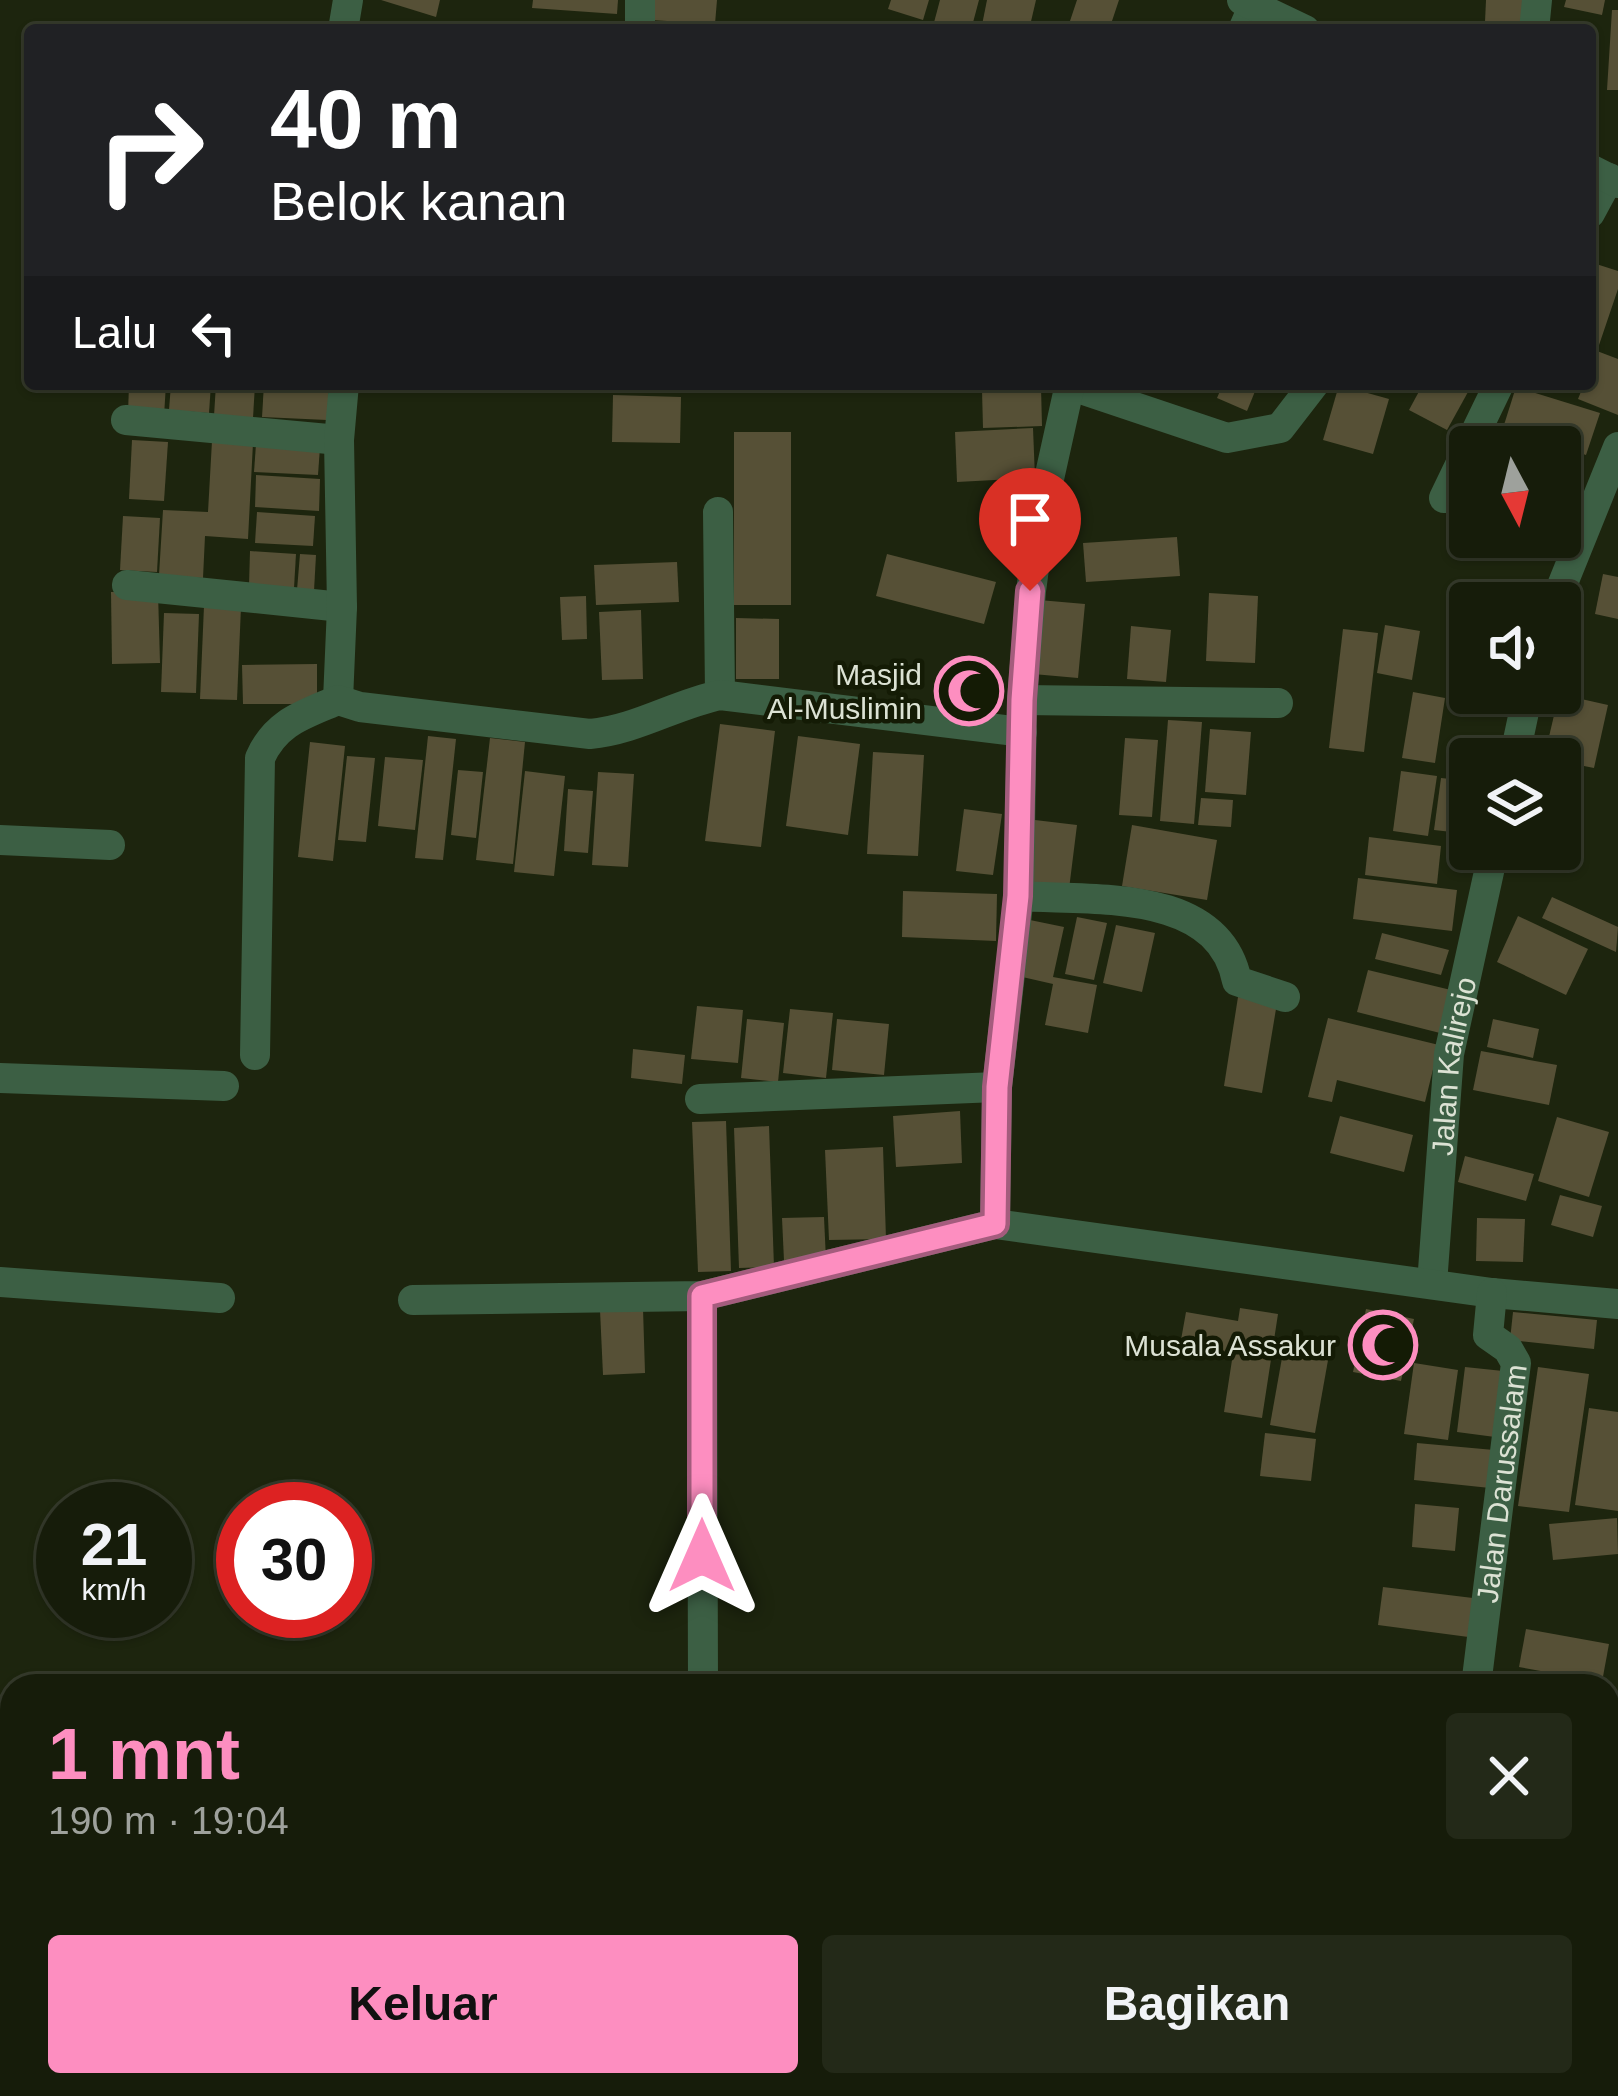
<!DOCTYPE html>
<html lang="id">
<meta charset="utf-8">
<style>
body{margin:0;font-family:Arial,sans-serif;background:#232918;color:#f1f3f6;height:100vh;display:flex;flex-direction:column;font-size:45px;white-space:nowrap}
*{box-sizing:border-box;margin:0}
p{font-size:39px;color:#9ea19c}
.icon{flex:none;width:66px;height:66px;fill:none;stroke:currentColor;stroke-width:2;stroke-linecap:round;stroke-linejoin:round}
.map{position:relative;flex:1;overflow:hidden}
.panel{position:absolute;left:0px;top:1674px;width:1620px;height:423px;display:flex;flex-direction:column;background:#161c0a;border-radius:36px 36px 0 0;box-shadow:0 3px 9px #0004,0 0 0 3px #353a2b}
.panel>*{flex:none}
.banner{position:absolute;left:24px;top:24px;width:1572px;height:366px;border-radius:12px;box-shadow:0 3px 9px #0004,0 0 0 3px #353a2b;background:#202124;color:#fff;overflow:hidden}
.needle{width:78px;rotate:173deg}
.controls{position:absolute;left:1449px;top:426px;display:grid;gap:24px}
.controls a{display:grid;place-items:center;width:132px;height:132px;border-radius:12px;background:#161c0a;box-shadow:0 3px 9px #0004,0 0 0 3px #353a2b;font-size:60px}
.speed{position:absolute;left:36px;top:1482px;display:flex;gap:24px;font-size:60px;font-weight:700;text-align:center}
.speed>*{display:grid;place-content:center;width:156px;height:156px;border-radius:50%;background:#161c0a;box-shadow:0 3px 9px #0004,0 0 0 3px #353a2b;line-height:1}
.speed small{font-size:30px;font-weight:400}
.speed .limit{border:18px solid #d22;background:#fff;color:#111}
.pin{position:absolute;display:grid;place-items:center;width:102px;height:102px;color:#fff;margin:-123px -51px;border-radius:50% 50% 50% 0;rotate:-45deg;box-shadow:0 0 12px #0007}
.pin .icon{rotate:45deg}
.me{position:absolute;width:132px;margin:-66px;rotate:0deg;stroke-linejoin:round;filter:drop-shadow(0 0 9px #0008)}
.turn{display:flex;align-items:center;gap:42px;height:252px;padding:0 48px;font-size:54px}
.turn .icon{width:156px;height:156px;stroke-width:2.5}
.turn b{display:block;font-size:84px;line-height:102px}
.then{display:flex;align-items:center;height:114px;padding:0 48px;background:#0003;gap:24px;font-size:45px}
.round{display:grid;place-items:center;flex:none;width:126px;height:126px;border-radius:12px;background:#232918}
.headline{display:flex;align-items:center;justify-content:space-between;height:204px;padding:0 48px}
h1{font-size:72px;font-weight:700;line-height:90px;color:#fd8ec0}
.action{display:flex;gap:24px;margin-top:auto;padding:24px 48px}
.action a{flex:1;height:138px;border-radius:12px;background:#fd8ec0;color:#111;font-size:48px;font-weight:700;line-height:138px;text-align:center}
.action a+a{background:#232918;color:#f1f3f6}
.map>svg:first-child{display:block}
</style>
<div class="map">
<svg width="1618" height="2096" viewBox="0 0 1618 2096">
<rect width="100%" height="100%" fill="#1d250e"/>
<g fill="#565036">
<polygon points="381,0 440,0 436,17"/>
<polygon points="533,0 618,0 617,14 532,8"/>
<polygon points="652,0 717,0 715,24 651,20"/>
<polygon points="891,0 929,0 923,20 888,9"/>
<polygon points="940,0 979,0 971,30 932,30"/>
<polygon points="987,0 1036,0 1029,30 981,30"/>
<polygon points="1077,0 1119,0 1109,30 1067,30"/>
<polygon points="1486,0 1523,0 1521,24 1485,22"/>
<polygon points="1566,0 1605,0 1602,15 1564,7"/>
<polygon points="1612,10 1618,10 1618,90 1607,90"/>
<polygon points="1590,262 1618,271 1618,289 1597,351 1618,359 1618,415 1578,399 1584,384 1590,384 1594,359 1590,357"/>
<polygon points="129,384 166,384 164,416 128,414"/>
<polygon points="171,384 211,384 209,413 169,410"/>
<polygon points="216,384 255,384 253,418 214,416"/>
<polygon points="264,384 329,384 327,420 262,417"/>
<polygon points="1223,384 1258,384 1247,411 1217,398"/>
<polygon points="1423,384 1453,384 1468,392 1447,430 1409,410"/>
<polygon points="1339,385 1389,399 1373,454 1323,440"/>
<polygon points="1041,387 1042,426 983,428 982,390"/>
<polygon points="1516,387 1600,413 1586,455 1503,428"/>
<polygon points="613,395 681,397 680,443 612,442"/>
<polygon points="1033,428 1035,478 957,482 955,432"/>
<rect x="734" y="432" width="57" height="173"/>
<polygon points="132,440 168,442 164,501 129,499"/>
<polygon points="212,441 253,443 248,539 205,536 203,578 159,575 163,510 208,512"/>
<polygon points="256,444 320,447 318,475 254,472"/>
<polygon points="1560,450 1579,457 1561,510 1560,510"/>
<polygon points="256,475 320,479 319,511 255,507"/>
<polygon points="257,512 315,516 313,546 255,543"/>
<polygon points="123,516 160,518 157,572 120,570"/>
<polygon points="1177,537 1180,576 1086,582 1083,543"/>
<polygon points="250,551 296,554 294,588 249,586"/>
<polygon points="300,554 316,555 314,591 297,590"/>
<polygon points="887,554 996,582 984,624 876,596"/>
<polygon points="677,562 679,602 596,605 594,565"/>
<polygon points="1603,574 1618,577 1618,619 1595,614"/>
<polygon points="111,592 158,592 160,663 112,664"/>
<polygon points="1209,593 1258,596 1255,663 1206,661"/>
<polygon points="586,596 587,639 562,640 560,597"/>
<polygon points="1039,600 1085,604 1078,678 1033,674"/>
<polygon points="204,606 241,607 237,700 200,699"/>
<polygon points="641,610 643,679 602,680 599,612"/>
<polygon points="164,613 199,614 196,693 161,692"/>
<polygon points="736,618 779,619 779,679 736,679"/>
<polygon points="1385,625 1420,631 1412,680 1377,673"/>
<polygon points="1131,626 1171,630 1166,682 1127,679"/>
<polygon points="1457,627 1470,630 1470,667 1449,662"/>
<polygon points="1343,629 1378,633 1364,752 1329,748"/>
<polygon points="955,660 999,674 982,723 938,708"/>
<polygon points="317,664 317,704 243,704 242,665"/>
<polygon points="1413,692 1445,698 1435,763 1402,758"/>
<polygon points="1559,694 1608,705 1594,768 1544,758"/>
<polygon points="1168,720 1202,722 1194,824 1160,821"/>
<polygon points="720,724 775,731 761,847 705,841"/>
<polygon points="1210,729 1251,732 1246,795 1205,792"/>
<polygon points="428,736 456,739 443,860 415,858"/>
<polygon points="798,736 860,744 848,835 786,826"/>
<polygon points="490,738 525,742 513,864 476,860"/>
<polygon points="1125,738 1158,740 1152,817 1119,815"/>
<polygon points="310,742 345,746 333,861 298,857"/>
<polygon points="873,752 924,755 918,856 867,854"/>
<polygon points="347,756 375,758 366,842 338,840"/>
<polygon points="385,757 423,760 415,830 378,826"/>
<polygon points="458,770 483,772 476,838 451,835"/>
<polygon points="525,771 565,776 554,876 514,872"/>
<polygon points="1401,771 1437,776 1428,836 1393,831"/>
<polygon points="598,772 634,774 628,867 592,865"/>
<polygon points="1441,778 1470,781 1470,834 1434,830"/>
<polygon points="568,789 593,791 588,853 564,851"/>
<polygon points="1201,798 1233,800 1231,827 1198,825"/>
<polygon points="964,809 1002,814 993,875 956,871"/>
<polygon points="1035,820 1077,825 1069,889 1028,884"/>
<polygon points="1132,825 1217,840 1207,900 1122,886"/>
<polygon points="1369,837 1441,846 1437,884 1365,875"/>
<polygon points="1358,878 1457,890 1452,931 1353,919"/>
<polygon points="903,891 997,894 996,941 902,937"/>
<polygon points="1552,897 1618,927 1616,952 1542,918"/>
<polygon points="1518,916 1588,949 1566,995 1497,962"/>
<polygon points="1077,917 1107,923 1094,980 1065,974"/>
<polygon points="1030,920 1064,927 1053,977 1097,985 1088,1033 1045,1025 1053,984 1018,976"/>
<polygon points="1116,925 1155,933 1142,992 1103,983"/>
<polygon points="1382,933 1449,950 1441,975 1375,959"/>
<polygon points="1368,970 1451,990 1440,1033 1357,1012"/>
<polygon points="1238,997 1277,1003 1262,1093 1224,1086"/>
<polygon points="697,1006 743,1010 738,1063 691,1059"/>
<polygon points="790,1009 833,1013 826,1078 783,1073"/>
<polygon points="1328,1018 1439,1045 1425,1102 1337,1080 1332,1102 1308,1097"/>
<polygon points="747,1019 784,1023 778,1082 741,1078"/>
<polygon points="837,1019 889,1024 884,1075 832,1070"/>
<polygon points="1493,1019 1539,1029 1533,1058 1487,1047"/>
<polygon points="633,1049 685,1055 682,1084 631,1078"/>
<polygon points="1481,1051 1557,1065 1549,1105 1473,1090"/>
<polygon points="960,1111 962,1163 896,1167 893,1116"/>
<polygon points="1340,1116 1413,1135 1404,1172 1330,1153"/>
<polygon points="1557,1117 1609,1132 1589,1197 1538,1181"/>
<polygon points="726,1121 731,1271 698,1272 692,1122"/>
<polygon points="769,1126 774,1267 739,1268 734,1128"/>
<polygon points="883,1147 886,1239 829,1240 825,1150"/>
<polygon points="1465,1156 1534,1174 1526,1201 1458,1182"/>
<polygon points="1560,1195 1602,1206 1593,1237 1551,1225"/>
<polygon points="824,1217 826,1260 784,1261 782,1218"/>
<polygon points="1477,1218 1525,1219 1523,1262 1476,1261"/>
<polygon points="643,1308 645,1373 603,1375 600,1310"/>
<polygon points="1240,1308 1278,1314 1262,1418 1224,1412 1232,1360 1179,1351 1186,1312 1238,1321"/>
<polygon points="1366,1309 1414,1319 1401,1381 1353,1372"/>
<polygon points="1513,1312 1597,1320 1594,1349 1510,1340"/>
<polygon points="1285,1341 1330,1349 1315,1433 1270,1425"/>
<polygon points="1414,1363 1458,1370 1448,1440 1404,1434"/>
<polygon points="1465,1367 1503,1371 1495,1437 1457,1432"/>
<polygon points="1538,1367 1589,1374 1569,1512 1518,1506"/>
<polygon points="1589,1408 1618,1412 1618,1511 1575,1505"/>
<polygon points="1265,1433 1316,1439 1311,1481 1260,1476"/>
<polygon points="1417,1443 1494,1450 1490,1488 1414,1480"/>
<polygon points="1415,1504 1459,1508 1455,1551 1412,1547"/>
<polygon points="1617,1518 1618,1554 1553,1560 1549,1524"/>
<polygon points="1383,1587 1481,1599 1476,1638 1378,1625"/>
<polygon points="1526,1629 1609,1644 1602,1682 1519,1667"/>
<polygon points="1608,1714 1618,1715 1618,1770 1608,1769"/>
<polygon points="1608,1816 1618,1817 1618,1880 1608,1879"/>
<polygon points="1608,1947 1618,1948 1618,1978 1608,1977"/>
<polygon points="1608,2001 1618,2002 1618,2039 1608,2038"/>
</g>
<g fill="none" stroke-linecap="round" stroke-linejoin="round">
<g stroke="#3c5f44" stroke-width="30">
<polyline points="343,30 348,0"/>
<polyline points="640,30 640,0"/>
<polyline points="1243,30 1256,0"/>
<polyline points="1534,30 1537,0"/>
<polyline points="1590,213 1609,178"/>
<polyline points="1069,385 1227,438 1280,428 1314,384"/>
<polyline points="126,420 339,440"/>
<polyline points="1444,498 1499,384"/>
<polyline points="718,512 720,695"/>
<polyline points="127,585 342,607"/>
<polyline points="1555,603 1618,447"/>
<polyline points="338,700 342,607 339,440 344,384"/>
<polyline points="1022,700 1278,703"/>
<polyline points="1514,759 1528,693"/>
<polyline points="0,840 110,845"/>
<path d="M1019 896C1091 901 1218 887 1237 981L1285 997"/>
<path d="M255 1055 260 758C276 722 303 715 338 700L360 707 590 734C636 730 676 704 720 695L1022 732"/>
<polyline points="0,1078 224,1086"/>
<polyline points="700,1099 997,1087"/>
<polyline points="995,1224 997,1087 1019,896 1022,700 1031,591 1041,515 1070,384"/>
<polyline points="0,1282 220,1298"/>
<path id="s1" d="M1432 1284 1449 1054 1494 849"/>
<polyline points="702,1296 703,1686"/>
<polyline points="413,1300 702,1296 995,1224 1492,1293 1618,1304"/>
<path id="s2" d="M1476 1686 1516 1363 1508 1349 1488 1335 1492 1293"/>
<polyline points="1608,1789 1618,1791"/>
<polyline points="1484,2085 1489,2096"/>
</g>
<g stroke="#3c5f44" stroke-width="30">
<polyline points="1242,0 1305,30"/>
<polyline points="1590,169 1618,183"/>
</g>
</g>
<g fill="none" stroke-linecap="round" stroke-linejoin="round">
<defs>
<polyline id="route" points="702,1556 702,1296 995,1224 997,1087 1018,896 1022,700 1030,591"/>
</defs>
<use href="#route" stroke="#a45c7d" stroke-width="30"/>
<use href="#route" stroke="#fd8ec0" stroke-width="21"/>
</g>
<defs>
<symbol id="mosque-ring" viewBox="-11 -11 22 22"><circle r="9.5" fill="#141b05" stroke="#fd8ec0" stroke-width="1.5"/><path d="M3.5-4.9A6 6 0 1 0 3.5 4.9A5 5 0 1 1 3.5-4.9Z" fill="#fd8ec0"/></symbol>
</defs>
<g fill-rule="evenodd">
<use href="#mosque-ring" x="931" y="653" width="76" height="76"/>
<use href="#mosque-ring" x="1345" y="1307" width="76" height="76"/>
</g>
<g text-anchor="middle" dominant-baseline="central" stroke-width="9" stroke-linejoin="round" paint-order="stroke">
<g font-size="30" fill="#dce2d4" stroke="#141b05" text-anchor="end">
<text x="922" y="674">Masjid<tspan x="922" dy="34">Al-Muslimin</tspan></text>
<text x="1336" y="1345">Musala Assakur</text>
</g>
<g font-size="30" fill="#dce2d4" stroke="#141b05">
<text stroke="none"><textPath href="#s1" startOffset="219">Jalan Kalirejo</textPath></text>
<text stroke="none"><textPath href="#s2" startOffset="204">Jalan Darussalam</textPath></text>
</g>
</g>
</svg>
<div class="controls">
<a><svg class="needle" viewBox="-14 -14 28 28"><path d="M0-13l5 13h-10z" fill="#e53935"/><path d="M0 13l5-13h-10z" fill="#9ea19c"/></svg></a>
<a><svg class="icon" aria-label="sound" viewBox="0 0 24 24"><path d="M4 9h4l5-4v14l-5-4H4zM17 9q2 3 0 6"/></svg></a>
<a><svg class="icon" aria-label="layers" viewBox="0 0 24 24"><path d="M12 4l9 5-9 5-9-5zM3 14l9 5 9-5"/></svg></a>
</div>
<div class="speed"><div>21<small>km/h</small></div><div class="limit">30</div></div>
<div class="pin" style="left:1030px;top:591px;background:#d93025"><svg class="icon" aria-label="arrive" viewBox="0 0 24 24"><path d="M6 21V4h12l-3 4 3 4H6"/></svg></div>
<svg class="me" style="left:702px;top:1556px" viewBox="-20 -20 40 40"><path d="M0-17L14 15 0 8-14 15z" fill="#fd8ec0" stroke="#fff" stroke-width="4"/></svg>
<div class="banner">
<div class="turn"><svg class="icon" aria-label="right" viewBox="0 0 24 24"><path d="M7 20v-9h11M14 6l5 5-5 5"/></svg><div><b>40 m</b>Belok kanan</div></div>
<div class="then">Lalu<svg class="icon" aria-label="left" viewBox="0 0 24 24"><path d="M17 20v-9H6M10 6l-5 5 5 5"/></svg></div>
</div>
<section class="panel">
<div class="headline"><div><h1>1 mnt</h1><p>190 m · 19:04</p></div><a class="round"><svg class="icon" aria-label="close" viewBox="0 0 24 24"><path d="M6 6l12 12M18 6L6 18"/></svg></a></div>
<div class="action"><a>Keluar</a><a>Bagikan</a></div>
</section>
</div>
